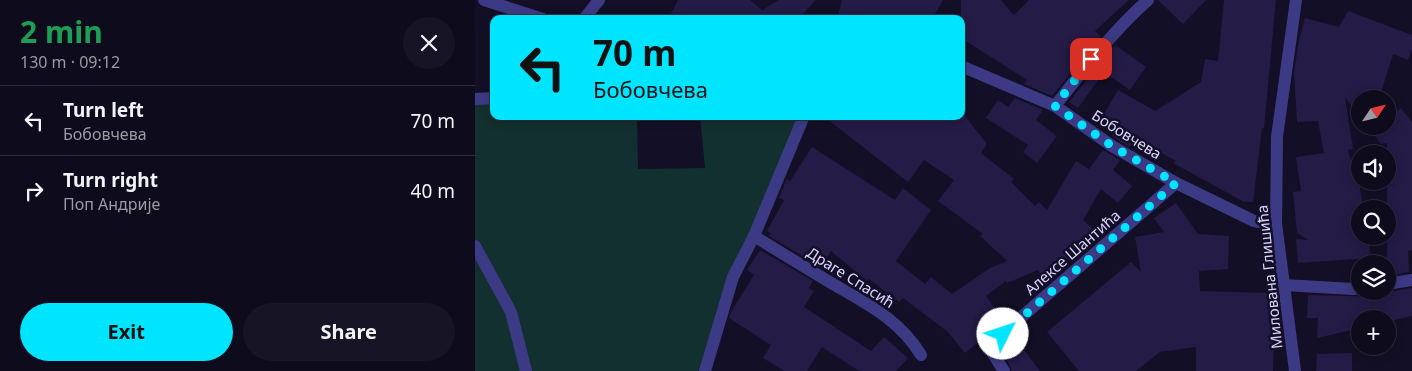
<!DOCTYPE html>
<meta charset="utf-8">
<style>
body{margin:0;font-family:"Noto Sans",sans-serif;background:#171425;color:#f1f3f6;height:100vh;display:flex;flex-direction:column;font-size:19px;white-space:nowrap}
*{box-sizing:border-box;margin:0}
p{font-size:16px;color:#9b9ba3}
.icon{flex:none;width:28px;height:28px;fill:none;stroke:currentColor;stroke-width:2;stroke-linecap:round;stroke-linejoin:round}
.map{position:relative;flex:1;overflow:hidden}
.details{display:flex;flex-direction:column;background:#0e0b1c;width:475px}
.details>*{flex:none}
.guide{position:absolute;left:15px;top:15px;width:475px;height:105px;border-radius:10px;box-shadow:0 2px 12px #0003,0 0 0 1px #2e2b3b;background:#00e5ff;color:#111;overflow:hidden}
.needle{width:32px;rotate:55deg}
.controls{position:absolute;left:876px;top:90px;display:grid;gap:10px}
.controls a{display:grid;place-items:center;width:45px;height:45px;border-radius:50%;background:#0e0b1c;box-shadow:0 2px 12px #0003,0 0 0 1px #2e2b3b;font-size:25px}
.pin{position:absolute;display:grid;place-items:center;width:42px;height:42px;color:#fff;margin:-21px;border-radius:10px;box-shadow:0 2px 8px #0006}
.me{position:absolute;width:55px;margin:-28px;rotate:49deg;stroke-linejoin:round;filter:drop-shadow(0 0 4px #0008)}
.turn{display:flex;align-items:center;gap:18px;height:105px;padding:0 20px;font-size:22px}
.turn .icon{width:65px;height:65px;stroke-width:2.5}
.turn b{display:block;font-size:35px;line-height:42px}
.round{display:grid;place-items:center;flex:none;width:52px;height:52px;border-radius:26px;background:#171425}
.overview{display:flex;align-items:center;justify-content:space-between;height:85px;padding:0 20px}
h1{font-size:30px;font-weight:700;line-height:38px;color:#1e9e55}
.primary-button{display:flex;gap:10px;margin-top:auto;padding:10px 20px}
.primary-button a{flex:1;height:58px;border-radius:30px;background:#00e5ff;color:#111;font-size:20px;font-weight:700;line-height:58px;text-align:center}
.primary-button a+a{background:#171425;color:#f1f3f6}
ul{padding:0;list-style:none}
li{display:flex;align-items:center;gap:15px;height:70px;padding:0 20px;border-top:1px solid #2e2b3b}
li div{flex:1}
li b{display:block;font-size:19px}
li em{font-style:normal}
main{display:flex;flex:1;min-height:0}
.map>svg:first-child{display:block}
</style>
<main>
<section class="details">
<div class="overview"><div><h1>2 min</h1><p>130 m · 09:12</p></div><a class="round"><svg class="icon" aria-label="close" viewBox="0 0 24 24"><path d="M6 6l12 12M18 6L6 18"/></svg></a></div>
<ul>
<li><svg class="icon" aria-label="left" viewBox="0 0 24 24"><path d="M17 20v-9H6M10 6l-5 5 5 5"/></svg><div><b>Turn left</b><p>Бобовчева</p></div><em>70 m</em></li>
<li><svg class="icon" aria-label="right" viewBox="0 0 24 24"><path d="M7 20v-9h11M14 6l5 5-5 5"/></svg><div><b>Turn right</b><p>Поп Андрије</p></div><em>40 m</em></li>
</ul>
<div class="primary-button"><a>Exit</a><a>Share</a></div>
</section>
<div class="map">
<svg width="937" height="371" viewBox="0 0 937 371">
<rect width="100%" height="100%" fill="#130f26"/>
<polygon fill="#12302f" points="19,98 19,116 162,116 163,169 230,168 225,116 329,116 279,236 230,371 0,371 0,99"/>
<g fill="#241b47">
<polygon points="203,0 275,0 287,10 304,0 341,0 323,19 193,19"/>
<polygon points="367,0 468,0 457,19 362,19"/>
<polygon points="486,0 526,0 539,15 554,0 654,0 620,31 626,36 577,96 549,84 552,80 486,38"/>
<polygon points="683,0 731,0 708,24"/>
<polygon points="749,0 801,0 789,128 787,128 778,202 769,202 698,163 701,161 660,139 659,140 656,138 658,142 654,147 637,136 642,130 625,121 643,90 680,111 726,82 730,59 743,61"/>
<polygon points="873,11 937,35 937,49 933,60 918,54 904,99 885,99 885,117 870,97 878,149 873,150 881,181 884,181 888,209 885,209 885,236 893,236 896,258 823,263 821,239 834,240 822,233 818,192 826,191 821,157 849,153 843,121 822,122 819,72 824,40 830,18 864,27"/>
<polygon points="640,45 671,67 655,90 629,72 603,108 594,102"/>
<polygon points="540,98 568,110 561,120 582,136 562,163 548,152 553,145 511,118 523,100 533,107"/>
<polygon points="926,108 937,122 937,250 933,251 934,272 912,276 912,143 906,144 896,131 902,126 912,126 912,119"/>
<polygon points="348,116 490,116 512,144 506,153 539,179 536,182 560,206 564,202 572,210 601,161 614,169 628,150 645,160 638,170 657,186 643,203 626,189 608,220 620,231 600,256 579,265 582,272 567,278 563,270 532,283 531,281 511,296 529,321 514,331 515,333 490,353 473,332 428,298 424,302 394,279 392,281 356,251 346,267 294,236 296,233 292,231 309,200 304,198 310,183 312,179 315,181 337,147 420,200 428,188 456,210 421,261 450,284 456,277 477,294 515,268 532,261 505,236 508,234 463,201 479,180 449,160 433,182"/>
<polygon points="701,203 723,234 754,236 753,269 724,271 725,291 796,293 797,316 800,315 801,341 799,341 798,371 721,371 721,347 685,352 661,371 604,371 572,332 656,262 666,272 660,237 689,232 679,218"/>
<polygon points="285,250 338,281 334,288 339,291 329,307 396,351 409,337 433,358 421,371 384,371 347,347 332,371 309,371 288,358 296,345 254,318 256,312 279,275 272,270"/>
<polygon points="937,288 937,316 912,322 912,319 885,319 885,328 842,338 843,318 832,318 833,295 912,297 912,292"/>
<polygon points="548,348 555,358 565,371 537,371 532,360"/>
<polygon points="877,353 877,371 841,371 842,354"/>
</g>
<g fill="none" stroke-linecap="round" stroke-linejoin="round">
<g stroke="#3d3a85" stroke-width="12">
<polyline points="9,0 68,19"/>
<polyline points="109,19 124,0"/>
<polyline points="486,66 580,106 637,146 701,183 779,221 790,223 801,223"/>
<polyline points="0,99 19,98"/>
<path d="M580 106C609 69 637 32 673 0"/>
<path d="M279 236C305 252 331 268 358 284 392 304 425 320 446 355"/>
<polyline points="0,246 36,312 51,371"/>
<polyline points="912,284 937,280"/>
<polyline points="809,285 878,289 885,288"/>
<polyline points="230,371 258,277 279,236 329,116"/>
<polyline points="529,371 513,346 701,183"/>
</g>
<polyline stroke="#3d3a85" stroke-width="12" points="820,371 801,223 802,137 821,0"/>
</g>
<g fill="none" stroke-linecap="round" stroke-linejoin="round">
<polyline stroke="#00e5ff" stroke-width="9" stroke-dasharray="0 16.2" points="528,334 701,183 637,146 580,106 616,59"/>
</g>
<g text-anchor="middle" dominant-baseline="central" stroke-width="5" stroke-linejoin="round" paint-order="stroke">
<g font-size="15" fill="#d9d4ff" stroke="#130f26">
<text transform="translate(652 134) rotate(32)">Бобовчева</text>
<text transform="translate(597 252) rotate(-41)">Алексе Шантића</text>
<text transform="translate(376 277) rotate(32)">Драге Спасић</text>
<text transform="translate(794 277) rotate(-96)">Милована Глишића</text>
</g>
</g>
</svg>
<div class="controls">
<a><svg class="needle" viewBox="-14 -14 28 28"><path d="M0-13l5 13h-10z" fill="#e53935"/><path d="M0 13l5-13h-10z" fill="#9b9ba3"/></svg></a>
<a><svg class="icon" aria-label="sound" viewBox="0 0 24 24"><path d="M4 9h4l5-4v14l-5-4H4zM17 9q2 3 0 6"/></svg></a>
<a><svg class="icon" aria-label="search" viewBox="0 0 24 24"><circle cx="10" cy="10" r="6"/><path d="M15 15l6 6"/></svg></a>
<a><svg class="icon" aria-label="layers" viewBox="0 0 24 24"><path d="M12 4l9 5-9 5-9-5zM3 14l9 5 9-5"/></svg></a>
<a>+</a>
</div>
<div class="pin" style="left:616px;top:59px;background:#d93025"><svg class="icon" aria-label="arrive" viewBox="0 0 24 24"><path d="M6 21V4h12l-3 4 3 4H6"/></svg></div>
<svg class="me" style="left:528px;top:334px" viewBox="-20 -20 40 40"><circle r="19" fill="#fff"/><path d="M0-13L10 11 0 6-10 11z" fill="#00e5ff"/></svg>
<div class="guide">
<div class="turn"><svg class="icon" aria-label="left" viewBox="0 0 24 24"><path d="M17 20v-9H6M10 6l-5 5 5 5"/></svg><div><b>70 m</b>Бобовчева</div></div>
</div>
</div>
</main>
